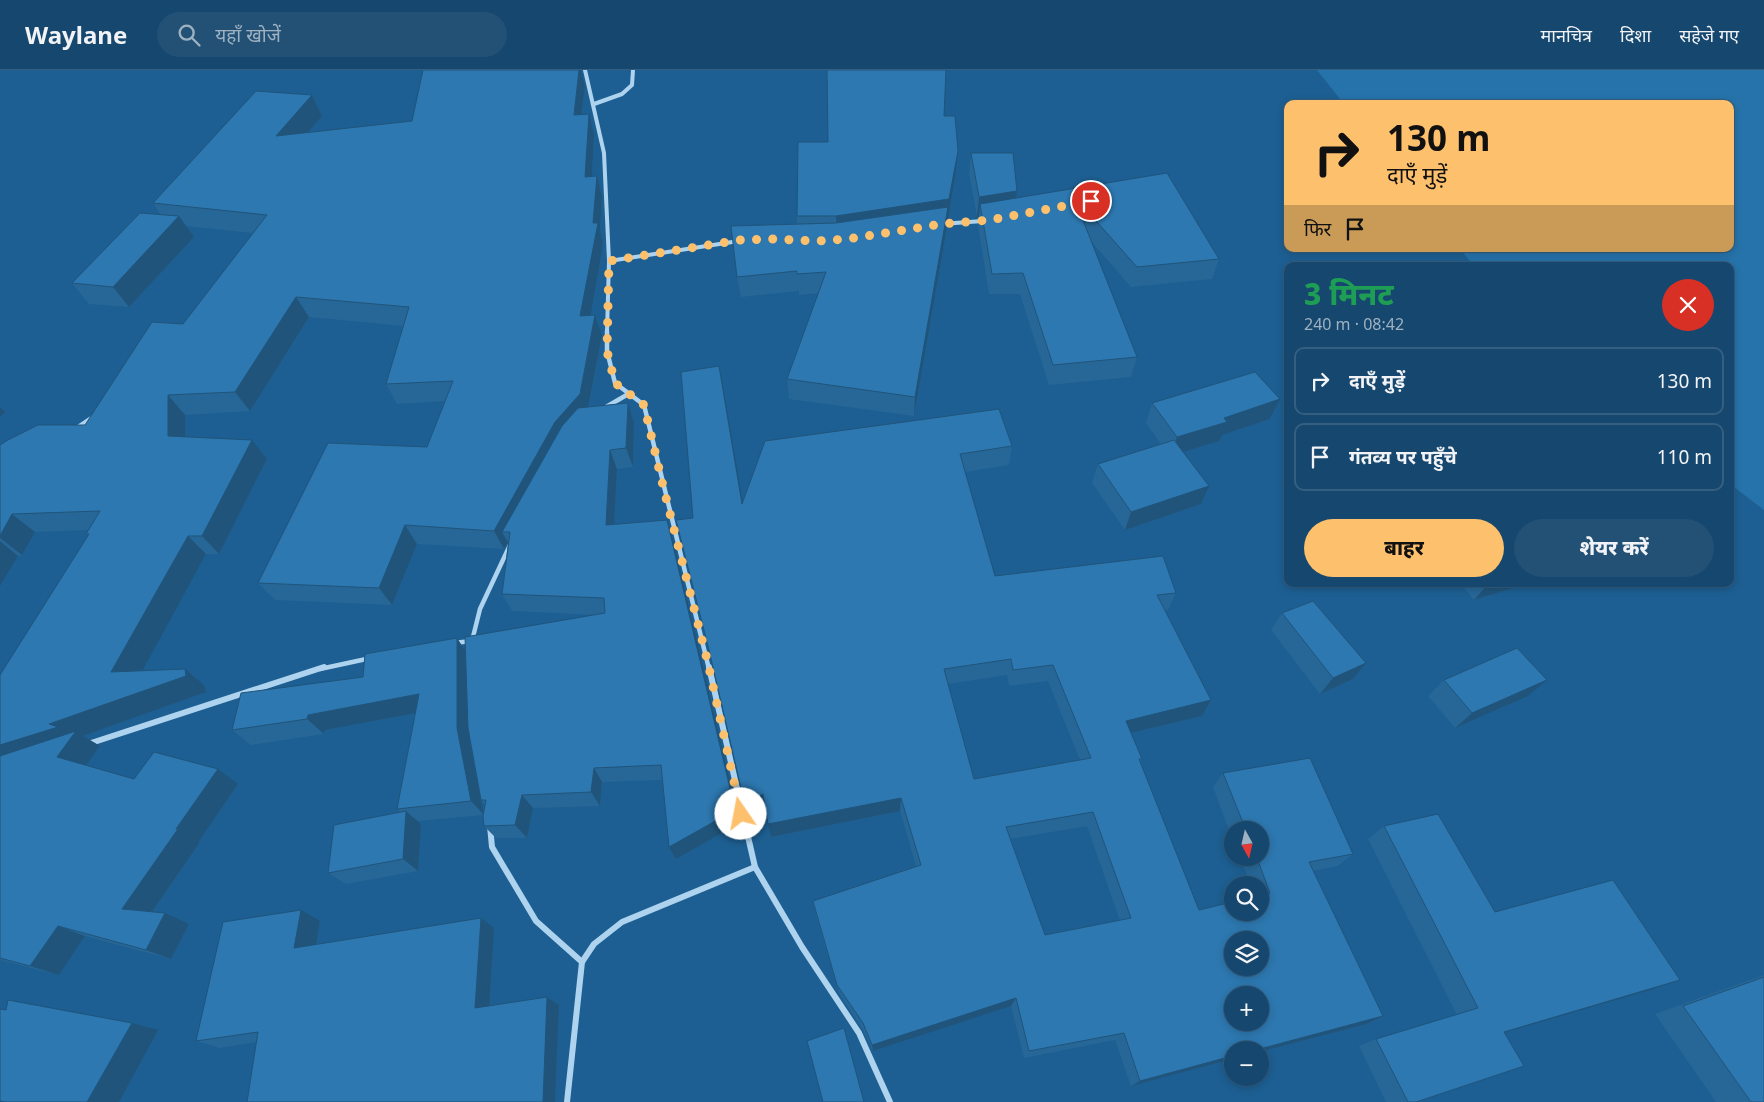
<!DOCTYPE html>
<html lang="hi">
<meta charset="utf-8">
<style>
body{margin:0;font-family:"Noto Sans","Noto Sans Devanagari",sans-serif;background:#235176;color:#f1f3f6;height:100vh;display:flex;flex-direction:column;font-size:19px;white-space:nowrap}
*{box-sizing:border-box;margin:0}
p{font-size:16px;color:#9eb2c2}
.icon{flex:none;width:28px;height:28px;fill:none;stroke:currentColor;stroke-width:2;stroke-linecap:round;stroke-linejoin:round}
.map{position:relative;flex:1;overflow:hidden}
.panel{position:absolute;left:1284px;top:192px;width:450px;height:325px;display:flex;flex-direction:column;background:#16476e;border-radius:10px;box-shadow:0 2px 8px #0003,0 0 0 1px #355f81}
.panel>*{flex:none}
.top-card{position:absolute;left:1284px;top:30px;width:450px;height:152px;border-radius:10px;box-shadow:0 2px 8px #0003,0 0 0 1px #355f81;background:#fdc16d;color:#111;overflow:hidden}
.needle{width:32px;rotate:172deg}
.controls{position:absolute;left:1224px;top:751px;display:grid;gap:10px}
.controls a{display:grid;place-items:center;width:45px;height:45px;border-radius:50%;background:#16476e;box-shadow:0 2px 8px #0003,0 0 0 1px #355f81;font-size:25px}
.pin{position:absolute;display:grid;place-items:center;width:42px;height:42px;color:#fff;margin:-21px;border:2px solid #fff;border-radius:50%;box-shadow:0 1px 5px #0007}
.me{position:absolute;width:55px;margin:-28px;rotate:348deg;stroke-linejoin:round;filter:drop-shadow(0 0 4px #0008)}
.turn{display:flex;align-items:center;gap:18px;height:105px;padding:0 20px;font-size:22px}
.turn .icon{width:65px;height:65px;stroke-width:2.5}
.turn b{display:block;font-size:35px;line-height:42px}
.then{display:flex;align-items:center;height:48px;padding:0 20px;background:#0003;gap:10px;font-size:19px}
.round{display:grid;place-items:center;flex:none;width:52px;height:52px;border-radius:26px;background:#235176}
.summary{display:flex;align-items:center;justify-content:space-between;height:85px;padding:0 20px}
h1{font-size:30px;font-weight:800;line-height:38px;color:#1e9e55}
.primary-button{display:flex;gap:10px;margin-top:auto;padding:10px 20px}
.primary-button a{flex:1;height:58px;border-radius:30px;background:#fdc16d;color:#111;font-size:20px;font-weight:800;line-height:58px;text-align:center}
.primary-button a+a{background:#235176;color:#f1f3f6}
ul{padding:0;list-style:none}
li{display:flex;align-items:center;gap:15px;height:68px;margin:0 10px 8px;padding:0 10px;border:2px solid #355f81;border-radius:10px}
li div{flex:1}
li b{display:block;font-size:19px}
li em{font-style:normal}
header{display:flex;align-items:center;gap:30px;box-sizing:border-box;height:70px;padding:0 25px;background:#16476e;border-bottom:1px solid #355f81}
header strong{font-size:24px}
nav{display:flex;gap:28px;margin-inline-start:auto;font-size:18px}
.search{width:350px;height:45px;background:#235176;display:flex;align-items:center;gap:12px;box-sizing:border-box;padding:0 18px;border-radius:28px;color:#9eb2c2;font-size:19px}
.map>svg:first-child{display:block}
</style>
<header>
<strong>Waylane</strong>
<div class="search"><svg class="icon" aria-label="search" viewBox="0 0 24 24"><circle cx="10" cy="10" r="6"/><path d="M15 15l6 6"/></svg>यहाँ खोजें</div>
<nav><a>मानचित्र</a><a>दिशा</a><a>सहेजे गए</a></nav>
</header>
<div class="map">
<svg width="1764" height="1032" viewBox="0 0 1764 1032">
<rect width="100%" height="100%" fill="#1d5f92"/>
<polygon fill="#2673ab" points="1317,0 1764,0 1764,440 1730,414 1730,196 1474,196 1460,179 1730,179 1730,34 1344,34"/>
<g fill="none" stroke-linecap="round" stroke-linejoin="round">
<g stroke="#aed3ee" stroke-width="4">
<polyline points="585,0 604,83 609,191 607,262"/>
<polyline points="594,34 622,24 632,15 633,0"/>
<polyline points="941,154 983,151"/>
<polyline points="609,191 739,171"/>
</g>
<g stroke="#aed3ee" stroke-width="4.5">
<polyline points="607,261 607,281 615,313 644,335 709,599"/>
<polyline points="606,337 630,323"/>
<polyline points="75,359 93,347"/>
<polyline points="472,571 480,539 510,475"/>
<polyline points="453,573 472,571"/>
<polyline points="320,599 371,588"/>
</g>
<g stroke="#aed3ee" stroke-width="6">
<polyline points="709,597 755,797 802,877 859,963 890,1032"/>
<polyline points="88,674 324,597"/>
<polyline points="490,756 492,777 536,851 582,892"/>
<polyline points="567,1032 582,892 594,874 622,852 755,797"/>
</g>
</g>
<g fill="#276797" fill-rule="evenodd">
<path d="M423 0H581L585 16 582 45 594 64 592 106H597L602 126V131L600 160 603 174 590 246 595 245 602 265 589 337 628 333 634 353 633 397 617 399 614 455 673 469 740 753 676 789 662 710 602 712 600 736 533 738 527 768H496L484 756 483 745 418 751 421 754 418 801 346 814 328 803 401 742 397 739 415 643 325 660 324 664 251 675 232 660 457 568 465 581 594 545 512 541 502 524 508 473V472L504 479 417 474 392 535 275 530 258 513 427 377 445 331 397 334 386 314 404 256 309 247 250 341 185 345V367L267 389 219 484H206L142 600 204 615 206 622 83 666 100 676 86 695 134 709 238 714 199 771 200 772 152 842 189 854 171 889 85 866 59 905 0 890V605L88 466 86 464 88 460 35 462 22 485 18 486 0 516V375L85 355 183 254 253 163 186 156 194 167 129 237 89 234 72 213 160 144 153 133 312 25 322 46 307 63 412 51ZM470 669 481 730 485 735 483 744 470 673Z"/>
<polygon points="944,46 958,81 956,101 948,150 947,150 947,157 914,346 789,329 787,309 819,223 799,225 799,221 741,227 737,207 797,154 797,146 828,72"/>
<polygon points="971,83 1016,128 1167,103 1219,189 1212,209 1131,217 1090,170 1137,287 1131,307 1049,315 1020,224 989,224 978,155 979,147 977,147 969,103"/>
<path d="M719 296 742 433 765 371 1012 376 1009 395 965 402 995 506 1176 523 1168 540H1165L1211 630 1202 646 1131 663 1142 689 1140 692 1199 840 1260 842V815H1251L1240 788H1260V760H1232V768L1213 717 1223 703 1353 784 1338 796 1313 801 1383 946 1366 954 1260 982V980H1232V989L1131 1016 1115 970 1024 988 1011 936 873 981 863 960 839 923 815 842 813 831 916 796 900 741 771 767 766 738 749 748 745 735ZM1007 605 1009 616 1048 611 1080 690 974 709 948 614ZM1087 756 1120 851 1045 865 1010 769Z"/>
<polygon points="1280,329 1270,349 1222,365 1219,371 1183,382 1201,434 1125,460 1092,413 1098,394 1161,374 1146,353 1152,333"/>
<polygon points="1461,514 1526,514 1474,530"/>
<polygon points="1282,543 1366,593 1353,609 1320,624 1271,560"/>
<polygon points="1444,610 1528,626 1455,658 1428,626"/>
<polygon points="1384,756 1495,842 1680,910 1504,962 1416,1032 1386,1032 1359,976 1376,969 1457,945 1368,769"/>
<polygon points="320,851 316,875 494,858 490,935 547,927 559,935 555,1032 247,1032 256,972 220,978 196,971"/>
<polygon points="1764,905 1764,1032 1716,1032 1655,944"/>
</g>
<g fill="#20547b">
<polygon points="579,0 581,0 585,16 579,65 574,45"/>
<polygon points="312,25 322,46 287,87 276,66"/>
<polygon points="589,44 594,64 591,127 585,107"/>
<polygon points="958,81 956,101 948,150 947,150 947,157 914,346 915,327 837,166 836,146"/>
<polygon points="597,106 602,126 600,160 603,174 587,266 580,246"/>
<polygon points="1017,121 1014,142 980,134 979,147 977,147 979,127"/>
<polygon points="179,146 194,167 129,237 113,217"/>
<polygon points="296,227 309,247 250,341 235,322"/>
<polygon points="595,245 602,265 587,344 510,462 502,462 508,472 504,479 494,461 555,352"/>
<polygon points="719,296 723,316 746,452 742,434"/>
<polygon points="168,325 185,345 185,385 168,366"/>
<polygon points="1280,329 1270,349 1222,365 1219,371 1170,386 1177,367 1224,348"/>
<polygon points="628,333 634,353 633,397 626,378"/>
<polygon points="0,337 5,342 0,347"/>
<polygon points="252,370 267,389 219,484 202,466"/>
<polygon points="610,380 617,399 613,474 606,455"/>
<polygon points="1209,416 1201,434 1125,460 1131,442"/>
<polygon points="12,444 35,462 22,485 0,468 0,466"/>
<polygon points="667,450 673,469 740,753 676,789 669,777"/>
<polygon points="405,455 417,474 392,535 379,518"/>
<polygon points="188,466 206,484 133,618 111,602"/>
<polygon points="0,471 18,486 0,516"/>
<polygon points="1488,514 1526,514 1474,530"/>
<polygon points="457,568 468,585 470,673 484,745 471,731 457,658"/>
<polygon points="1366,593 1353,609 1320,624 1333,608"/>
<polygon points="185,599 204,615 206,622 83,666 100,676 82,701 0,703 0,675 49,654"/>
<polygon points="1547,610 1528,626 1455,658 1472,643"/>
<polygon points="419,624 432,640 325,660 324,664 307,649 308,645"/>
<polygon points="1211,630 1202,646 1118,666 1126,651"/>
<polygon points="594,698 602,712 600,736 591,722"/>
<polygon points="218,699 238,714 199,771 200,772 147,849 122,839 176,759"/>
<polygon points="763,724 767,738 749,748 745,735"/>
<polygon points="522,725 533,738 527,768 515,755"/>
<polygon points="901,728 900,741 771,767 768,754"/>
<polygon points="406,741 421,754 418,801 403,789"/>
<polygon points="301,840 320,851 314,888 294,878"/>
<polygon points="165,843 189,854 171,889 146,880"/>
<polygon points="481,848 494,858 489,945 475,938"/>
<polygon points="58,856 85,866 59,905 30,896"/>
<polygon points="1680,910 1653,919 1482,969 1504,962"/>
<polygon points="547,927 559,935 555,1032 543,1032"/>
<polygon points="1016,928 1011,936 873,981 872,975"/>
<polygon points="1383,946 1366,954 1260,982 1260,980 1256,980"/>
<polygon points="132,953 158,960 119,1032 87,1032"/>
<polygon points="1232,986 1232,989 1131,1016 1140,1011"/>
</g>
<g fill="#2d78b0" stroke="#20547b" fill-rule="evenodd">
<polygon points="423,0 579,0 574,45 589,44 585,107 597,106 593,153 598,153 580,246 595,245 580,324 555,352 494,461 405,455 379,518 258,513 328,373 427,377 453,311 386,314 409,237 296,227 235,322 168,325 168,366 252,370 202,466 188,466 111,602 185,599 186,606 49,654 58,657 0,675 0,605 89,464 86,464 100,441 12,444 0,466 0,375 8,370 38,355 85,355 152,252 183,254 267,145 153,133 256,21 312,25 276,66 412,51"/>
<polygon points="827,0 946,0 944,46 955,46 958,81 949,129 836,146 797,146 798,72 828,72"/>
<polygon points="971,83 1013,83 1017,121 979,127"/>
<polygon points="1167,103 1219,189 1137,197 1073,125 1137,287 1053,295 1023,203 992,204 980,134"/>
<polygon points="948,137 915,327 787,309 826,202 797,204 797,201 737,207 731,156 836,153"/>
<polygon points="140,143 179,146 113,217 72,213"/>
<path d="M719 296 742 434 765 371 999 339 1012 376 960 384 995 506 1163 486 1176 523 1157 525 1211 630 1126 651 1142 689H1139L1199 840 1232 832V842H1260V825L1270 823 1257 788H1260V760H1246L1223 703 1310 688 1353 784 1309 792 1383 946 1256 980H1232V986L1140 1011 1124 963 1029 981 1016 928 872 975 863 953 837 915 813 831 921 795 901 728 768 754 763 724 745 735 709 580 676 450 693 448 681 302ZM1011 589 1013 600 1053 595 1091 688 974 709 944 599ZM1093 742 1131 848 1045 865 1006 757ZM1232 870H1260V898H1232ZM1232 925H1260V952H1232Z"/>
<polygon points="1255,302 1280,329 1224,348 1227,352 1177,367 1152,333"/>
<polygon points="628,333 626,378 610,380 606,455 667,450 735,740 669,777 661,695 594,698 591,722 522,725 515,755 484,756 483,746 486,730 481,730 468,658 465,567 605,543 604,528 502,524 510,462 502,462 562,356 578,338"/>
<polygon points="1174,370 1209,416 1131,442 1098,394"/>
<polygon points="1313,531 1366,593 1333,608 1282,543"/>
<polygon points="457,568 457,658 471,731 397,739 419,624 308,645 307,649 232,660 241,623 363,607 365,584"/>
<polygon points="1517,578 1547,610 1472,643 1444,610"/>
<polygon points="76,661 57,687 134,709 154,682 218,699 176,759 178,759 122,839 165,843 146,880 58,856 30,896 0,888 0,686"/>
<polygon points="406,741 403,789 328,803 334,755"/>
<polygon points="1438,744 1495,842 1613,810 1680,910 1504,962 1524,996 1416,1032 1408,1032 1376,969 1478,938 1384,756"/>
<polygon points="301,840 294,878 481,848 475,938 547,927 543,1032 247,1032 258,962 196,971 223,852"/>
<polygon points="1764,907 1764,1032 1751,1032 1683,936"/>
<polygon points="8,930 132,953 87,1032 6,1032 0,1031 0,939 6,940"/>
<polygon points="844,958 864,1032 823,1032 807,971"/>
</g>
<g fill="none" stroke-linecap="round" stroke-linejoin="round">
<polyline stroke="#fdc16d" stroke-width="9" stroke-dasharray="0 16.2" points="741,744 708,593 664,420 644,335 615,313 607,281 609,191 740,170 772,169 817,171 848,169 942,154 990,150 1091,131"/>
</g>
</svg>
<div class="controls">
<a><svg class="needle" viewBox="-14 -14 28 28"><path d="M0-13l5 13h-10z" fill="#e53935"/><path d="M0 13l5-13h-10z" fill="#9eb2c2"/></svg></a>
<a><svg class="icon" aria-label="search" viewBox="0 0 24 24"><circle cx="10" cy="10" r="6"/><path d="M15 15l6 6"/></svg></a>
<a><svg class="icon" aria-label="layers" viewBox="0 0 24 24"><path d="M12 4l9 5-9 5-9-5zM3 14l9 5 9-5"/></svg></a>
<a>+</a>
<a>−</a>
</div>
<div class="pin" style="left:1091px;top:131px;background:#d93025"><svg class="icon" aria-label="arrive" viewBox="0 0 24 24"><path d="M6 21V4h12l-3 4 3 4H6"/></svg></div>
<svg class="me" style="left:741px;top:744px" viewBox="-20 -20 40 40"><circle r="19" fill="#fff"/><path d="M0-13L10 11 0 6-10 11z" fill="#fdc16d"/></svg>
<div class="top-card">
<div class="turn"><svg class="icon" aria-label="right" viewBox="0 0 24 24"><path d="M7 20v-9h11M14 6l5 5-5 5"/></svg><div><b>130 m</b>दाएँ मुड़ें</div></div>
<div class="then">फिर<svg class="icon" aria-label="arrive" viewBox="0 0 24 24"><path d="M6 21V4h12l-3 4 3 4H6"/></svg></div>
</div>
<section class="panel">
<div class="summary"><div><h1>3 मिनट</h1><p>240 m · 08:42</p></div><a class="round" style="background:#d93025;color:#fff"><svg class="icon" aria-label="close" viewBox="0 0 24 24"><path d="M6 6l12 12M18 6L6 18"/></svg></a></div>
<ul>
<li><svg class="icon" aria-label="right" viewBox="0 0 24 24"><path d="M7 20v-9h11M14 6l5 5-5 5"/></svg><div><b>दाएँ मुड़ें</b></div><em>130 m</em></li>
<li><svg class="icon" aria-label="arrive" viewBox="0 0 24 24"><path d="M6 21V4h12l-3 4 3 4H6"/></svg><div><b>गंतव्य पर पहुँचे</b></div><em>110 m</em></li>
</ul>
<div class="primary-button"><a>बाहर</a><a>शेयर करें</a></div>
</section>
</div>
